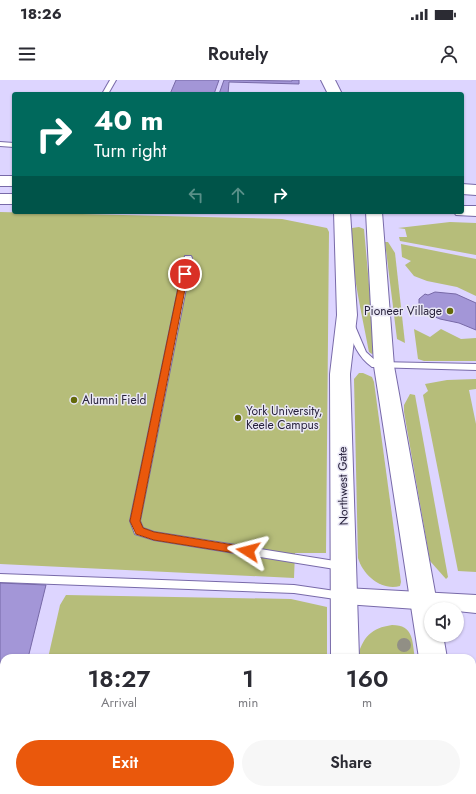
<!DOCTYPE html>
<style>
body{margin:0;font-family:Jost,sans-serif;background:#f7f7f7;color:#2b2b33;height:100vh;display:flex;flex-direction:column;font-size:15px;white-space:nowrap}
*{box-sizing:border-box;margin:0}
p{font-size:13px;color:#7c7c81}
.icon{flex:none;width:22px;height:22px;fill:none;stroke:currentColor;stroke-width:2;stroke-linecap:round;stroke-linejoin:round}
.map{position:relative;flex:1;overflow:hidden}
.sheet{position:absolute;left:0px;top:574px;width:476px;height:140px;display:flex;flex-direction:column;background:#fff;border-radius:12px 12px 0 0;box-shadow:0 1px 3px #0004}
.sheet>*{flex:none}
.guide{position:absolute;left:12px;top:12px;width:452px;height:122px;border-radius:4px;box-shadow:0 1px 3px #0004;background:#00695c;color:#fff;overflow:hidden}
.buttons{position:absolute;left:424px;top:522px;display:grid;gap:8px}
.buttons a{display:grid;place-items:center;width:40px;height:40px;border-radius:50%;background:#fff;box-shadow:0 1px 3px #0004;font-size:20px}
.pin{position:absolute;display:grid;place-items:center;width:34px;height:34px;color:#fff;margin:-17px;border:2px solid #fff;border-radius:50%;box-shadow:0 1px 4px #0007}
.me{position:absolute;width:44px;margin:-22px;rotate:279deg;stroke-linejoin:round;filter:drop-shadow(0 0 3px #0008)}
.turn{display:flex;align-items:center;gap:14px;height:84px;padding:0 16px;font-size:18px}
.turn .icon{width:52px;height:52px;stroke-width:2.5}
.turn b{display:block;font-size:28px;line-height:34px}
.lanes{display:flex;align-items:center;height:38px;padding:0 16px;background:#0003;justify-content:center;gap:20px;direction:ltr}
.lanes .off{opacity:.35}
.eta{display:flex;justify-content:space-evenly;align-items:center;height:68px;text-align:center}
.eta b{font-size:24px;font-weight:600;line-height:28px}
.button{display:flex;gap:8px;margin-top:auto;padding:8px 16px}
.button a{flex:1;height:46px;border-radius:24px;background:#ea580c;color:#fff;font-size:16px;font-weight:600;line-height:46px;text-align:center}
.button a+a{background:#f7f7f7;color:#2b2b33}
.status{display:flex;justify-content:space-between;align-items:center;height:28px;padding:0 20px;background:#fff;direction:ltr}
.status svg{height:11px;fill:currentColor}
header{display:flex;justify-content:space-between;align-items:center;height:52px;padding:0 16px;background:#fff;font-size:18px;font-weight:600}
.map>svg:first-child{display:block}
</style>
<div class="status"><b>18:26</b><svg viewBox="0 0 49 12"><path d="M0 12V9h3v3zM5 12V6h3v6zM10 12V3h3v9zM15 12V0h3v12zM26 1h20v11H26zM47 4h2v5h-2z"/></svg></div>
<header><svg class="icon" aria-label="menu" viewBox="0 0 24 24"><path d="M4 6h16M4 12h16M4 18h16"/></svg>Routely<svg class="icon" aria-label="person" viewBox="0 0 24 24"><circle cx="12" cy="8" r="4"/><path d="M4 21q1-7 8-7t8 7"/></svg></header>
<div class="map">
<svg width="476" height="714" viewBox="0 0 476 714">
<rect width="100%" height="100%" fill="#ddd5ff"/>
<g fill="#b6bd7a">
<polygon points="0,132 282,139 327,148 329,152 326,473 295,473 294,498 0,484"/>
<polygon points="450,142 476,143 476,175 400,161 399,157 407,157 405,149 398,148"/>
<path d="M359 147 364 149 375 272 372 274 369 272C365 249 346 166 352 148Z"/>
<polygon points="385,162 388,162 395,173 405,263 397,259"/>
<polygon points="401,164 476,179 476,216 457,207 427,201 414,196 405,185 411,181 402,177"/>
<polygon points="414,249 430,257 441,249 461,259 476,258 476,281 424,281 418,279"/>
<path d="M359 293H363L372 297 374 302 401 502 400 506C381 511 363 495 358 478L354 299Z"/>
<polygon points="476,299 476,309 469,310 476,344 476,492 458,491 423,315 428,311 425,304 447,300"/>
<polygon points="410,314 415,315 448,497 446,499 430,481 404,332 404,325"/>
<polygon points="66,515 291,519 327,527 327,578 48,578 60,525"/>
<path d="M392 545C414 545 412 561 415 578H357C363 557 371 548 392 545Z"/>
<polygon points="472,636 476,658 476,686 472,688"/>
<polygon points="221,710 273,710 255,714 207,714"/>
</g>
<g fill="#a396d7" stroke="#7769a7">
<polygon points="176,0 219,0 214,14 170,14"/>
<polygon points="224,0 292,1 292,0 299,0 299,4 229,2 228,14 219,14"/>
<polygon points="435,212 456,214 476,223 476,250 459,243 440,239 421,231 419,227 419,219 425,214 428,215"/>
<polygon points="0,503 46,505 28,578 4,578 4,584 0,584"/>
</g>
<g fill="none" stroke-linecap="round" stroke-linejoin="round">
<defs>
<g id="service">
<polygon points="110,0 116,0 108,14 102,14"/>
<polygon points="0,62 14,63 14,67 0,66"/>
<polygon points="185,176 191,176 192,178 140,441 143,448 154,452 341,482 345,483 346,486 345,489 341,490 154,460 135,454 130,441"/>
<path d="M351 243 355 246 366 272 377 282 476 284V290L372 287C358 277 352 262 347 246Z"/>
<polygon points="0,494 294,505 342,512 346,513 347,516 346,519 342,520 294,513 0,502"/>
</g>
<polygon id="minor" points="345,508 476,515 476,533 457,531 457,529 431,530 345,524 338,522 335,516 338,510"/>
<g id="tertiary">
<polygon points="321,0 335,0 342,14 328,14"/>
<polygon points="334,132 350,132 357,235 350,294 359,578 331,578 330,294 337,235"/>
<polygon points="366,132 382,132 394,286 438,529 431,529 431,555 443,555 447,578 419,578 374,286"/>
<polygon points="472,704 476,714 445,714 444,710 472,710"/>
<rect x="325" y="710" width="30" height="4"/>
</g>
<g id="secondary">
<rect x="0" y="96" width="14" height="10"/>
<polygon points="462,104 476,105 476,115 462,114"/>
<rect x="0" y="114" width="14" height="10"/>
<polygon points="462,126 476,126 476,136 456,135 454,132 462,132"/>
</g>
</defs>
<use href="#service" stroke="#786aa9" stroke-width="2"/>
<use href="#minor" stroke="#786aa9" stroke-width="2"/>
<use href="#tertiary" stroke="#786aa9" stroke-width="2"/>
<use href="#secondary" stroke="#786aa9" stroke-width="2"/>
<use href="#service" fill="#fff" fill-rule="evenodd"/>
<use href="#minor" fill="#fff" fill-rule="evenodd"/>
<use href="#tertiary" fill="#fff" fill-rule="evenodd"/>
<use href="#secondary" fill="#fff" fill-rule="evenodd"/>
</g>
<circle fill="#918f85" cx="404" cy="565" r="7"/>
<polygon fill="#ea580c" stroke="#983908" points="185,191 188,194 140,441 143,448 154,452 252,468 253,471 252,474 248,475 154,460 136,454 130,441 181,194"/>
<g fill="#64690a" stroke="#e9e7f5" stroke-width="1.5">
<circle cx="450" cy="231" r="4"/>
<circle cx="74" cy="320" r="4"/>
<circle cx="238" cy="338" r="4"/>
</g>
<g text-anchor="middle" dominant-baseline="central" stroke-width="3" stroke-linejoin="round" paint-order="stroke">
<g font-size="12" fill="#29233d" stroke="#e9e7f5" text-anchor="start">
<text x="442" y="231" text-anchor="end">Pioneer Village</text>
<text x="82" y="320">Alumni Field</text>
<text x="246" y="331">York University,<tspan x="246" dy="14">Keele Campus</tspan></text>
</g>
<g font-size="12" fill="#29233d" stroke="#e9e7f5">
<text transform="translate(343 406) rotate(-91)">Northwest Gate</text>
</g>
</g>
</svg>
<div class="buttons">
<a><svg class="icon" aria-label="sound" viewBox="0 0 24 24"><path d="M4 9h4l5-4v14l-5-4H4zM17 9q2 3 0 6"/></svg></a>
</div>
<div class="pin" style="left:185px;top:194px;background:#d93025"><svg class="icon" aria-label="arrive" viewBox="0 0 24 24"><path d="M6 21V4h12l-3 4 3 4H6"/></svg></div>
<svg class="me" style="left:248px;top:471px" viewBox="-20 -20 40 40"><path d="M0-17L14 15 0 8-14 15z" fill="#ea580c" stroke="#fff" stroke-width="4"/></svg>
<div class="guide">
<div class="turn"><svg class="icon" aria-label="right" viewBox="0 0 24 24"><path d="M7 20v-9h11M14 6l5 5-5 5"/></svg><div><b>40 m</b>Turn right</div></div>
<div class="lanes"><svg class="icon off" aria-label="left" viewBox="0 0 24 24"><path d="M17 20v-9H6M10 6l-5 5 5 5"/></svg><svg class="icon off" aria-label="ahead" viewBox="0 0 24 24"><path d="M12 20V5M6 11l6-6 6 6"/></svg><svg class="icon" aria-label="right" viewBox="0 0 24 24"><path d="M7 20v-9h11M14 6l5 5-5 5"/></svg></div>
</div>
<section class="sheet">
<div class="eta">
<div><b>18:27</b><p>Arrival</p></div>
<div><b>1</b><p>min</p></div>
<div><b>160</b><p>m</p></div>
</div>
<div class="button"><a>Exit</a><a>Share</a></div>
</section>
</div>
